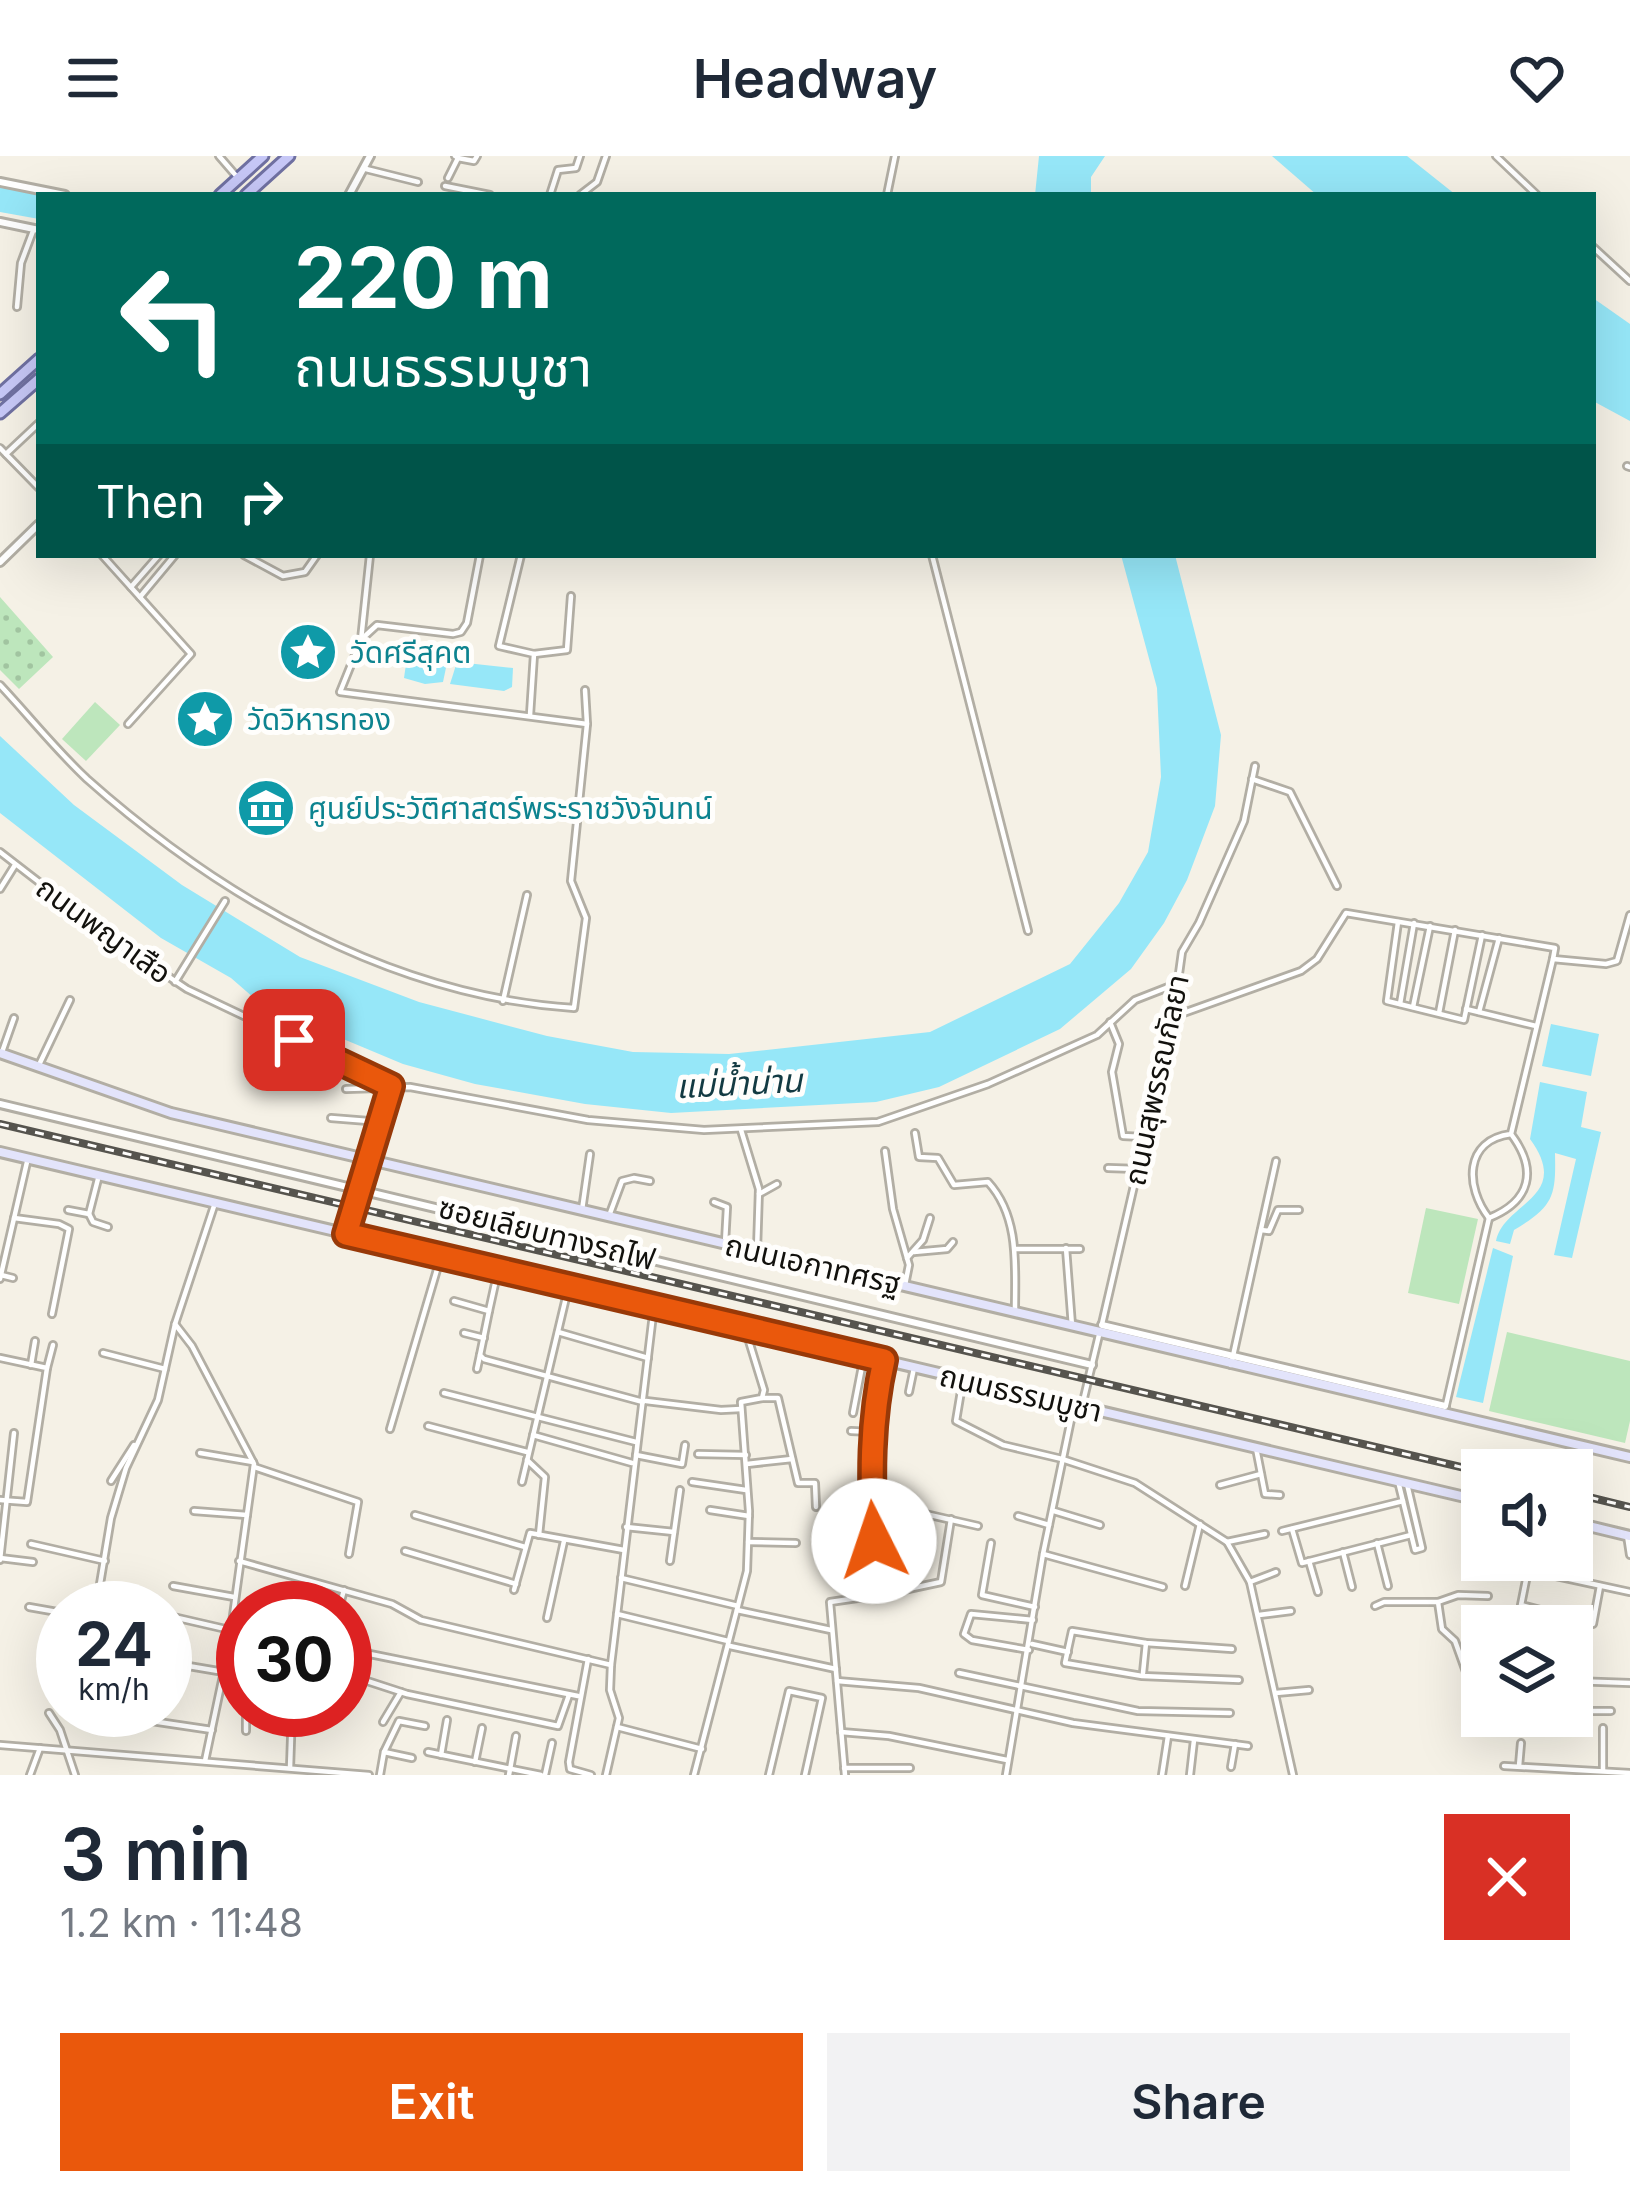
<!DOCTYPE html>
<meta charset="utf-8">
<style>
body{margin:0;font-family:Inter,"Noto Sans Thai",sans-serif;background:#f2f2f3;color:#1f2937;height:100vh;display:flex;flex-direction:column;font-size:45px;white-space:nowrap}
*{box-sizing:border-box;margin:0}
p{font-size:39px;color:#747a83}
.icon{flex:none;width:66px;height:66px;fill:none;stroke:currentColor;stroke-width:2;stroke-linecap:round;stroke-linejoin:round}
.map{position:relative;height:1619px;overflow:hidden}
.details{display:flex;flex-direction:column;background:#fff;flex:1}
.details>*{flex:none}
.guide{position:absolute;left:36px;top:36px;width:1560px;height:366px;border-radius:0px;box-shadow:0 12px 48px #0002;background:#00695c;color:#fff;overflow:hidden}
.fabs{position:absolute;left:1461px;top:1293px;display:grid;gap:24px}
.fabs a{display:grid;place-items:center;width:132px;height:132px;border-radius:0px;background:#fff;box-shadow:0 12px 48px #0002;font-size:60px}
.speed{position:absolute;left:36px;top:1425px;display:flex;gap:24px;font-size:60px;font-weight:700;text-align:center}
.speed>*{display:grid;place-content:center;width:156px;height:156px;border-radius:50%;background:#fff;box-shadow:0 12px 48px #0002;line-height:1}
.speed small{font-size:30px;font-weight:400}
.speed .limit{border:18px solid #d22;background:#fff;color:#111}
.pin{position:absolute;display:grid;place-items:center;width:102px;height:102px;color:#fff;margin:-51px;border-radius:24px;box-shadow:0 6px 18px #0006}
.me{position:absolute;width:132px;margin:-66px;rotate:356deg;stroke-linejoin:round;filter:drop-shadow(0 0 9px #0008)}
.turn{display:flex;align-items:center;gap:42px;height:252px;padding:0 60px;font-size:54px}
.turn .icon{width:156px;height:156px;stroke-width:2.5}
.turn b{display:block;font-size:84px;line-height:102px}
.then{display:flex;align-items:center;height:114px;padding:0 60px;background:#0003;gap:24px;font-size:45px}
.round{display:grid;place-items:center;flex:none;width:126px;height:126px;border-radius:0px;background:#f2f2f3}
.head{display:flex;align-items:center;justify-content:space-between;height:204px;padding:0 60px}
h1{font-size:72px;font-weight:600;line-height:90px}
.action{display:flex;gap:24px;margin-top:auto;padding:24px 60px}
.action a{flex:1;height:138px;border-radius:0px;background:#ea580c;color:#fff;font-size:48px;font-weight:600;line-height:138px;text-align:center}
.action a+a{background:#f2f2f3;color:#1f2937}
header{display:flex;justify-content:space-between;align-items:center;height:156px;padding:0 60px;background:#fff;font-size:54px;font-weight:600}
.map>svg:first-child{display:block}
</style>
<header><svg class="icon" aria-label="menu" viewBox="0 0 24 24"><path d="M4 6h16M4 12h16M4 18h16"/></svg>Headway<svg class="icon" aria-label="heart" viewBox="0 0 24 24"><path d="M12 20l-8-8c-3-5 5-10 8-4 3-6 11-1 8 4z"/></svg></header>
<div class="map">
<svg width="1630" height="1619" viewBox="0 0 1630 1619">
<defs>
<pattern id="park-dots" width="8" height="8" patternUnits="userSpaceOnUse" patternTransform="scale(3)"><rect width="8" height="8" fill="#bde6bc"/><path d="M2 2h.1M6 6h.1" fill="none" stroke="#a1c4a0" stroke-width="1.8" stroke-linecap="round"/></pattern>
</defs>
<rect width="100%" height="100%" fill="#f5f1e6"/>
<g fill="#bde6bc">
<polygon points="95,546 120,569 86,605 62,583"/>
<polygon points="1426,1052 1478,1063 1459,1148 1408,1137"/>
<polygon points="1507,1176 1630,1205 1630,1265 1625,1287 1489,1255"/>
</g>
<polygon fill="url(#park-dots)" points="0,441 53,501 19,533 0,514"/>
<g fill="#96e7f8">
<polygon points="1039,0 1105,0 1091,21 1091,39 1035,39"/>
<polygon points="1272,0 1407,0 1456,39 1317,39"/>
<polygon points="0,30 40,39 39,63 0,56"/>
<polygon points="1593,142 1630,168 1630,265 1593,245"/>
<polygon points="1121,399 1175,399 1221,579 1215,650 1187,724 1164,767 1131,813 1060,873 939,931 876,946 671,957 585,948 475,928 403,908 262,849 231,822 161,782 0,657 0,580 74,649 182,729 300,801 419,846 547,880 633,896 729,898 930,876 1070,808 1119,747 1148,696 1161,621 1157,532"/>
<polygon points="417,501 447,507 443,526 425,528 404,522 406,508"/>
<polygon points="457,506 513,512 512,531 504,535 450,528"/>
<polygon points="1551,868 1599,878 1591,920 1542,910"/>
<path d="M1540 926 1587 936 1581 971 1601 976 1572 1102 1554 1099 1576 1003 1555 997C1556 1040 1554 1050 1514 1074L1510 1088 1496 1085C1504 1046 1573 1042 1530 983Z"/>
<polygon points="1493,1092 1513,1100 1483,1247 1456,1241"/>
</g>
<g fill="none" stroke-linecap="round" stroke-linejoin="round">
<defs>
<g id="minor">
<polyline points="219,0 238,22"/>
<polyline points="1496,0 1537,39"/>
<polyline points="458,2 474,5 477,0"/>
<polyline points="366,13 418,26"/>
<polyline points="448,22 458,2 455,0"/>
<polyline points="445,30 490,39"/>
<polyline points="550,39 558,14 576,12 580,0"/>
<polyline points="580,39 597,26 606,0"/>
<polyline points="887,39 895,0"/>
<polyline points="1593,91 1630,125"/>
<polyline points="17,151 21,107 33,75"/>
<polyline points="0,292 39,332"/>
<polyline points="6,298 39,267"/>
<polyline points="1627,310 1630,311"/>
<polyline points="102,399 191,498 128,568"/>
<polyline points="244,399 283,420 305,416 317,399"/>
<polyline points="521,399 499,490 534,498 530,559"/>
<polyline points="932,399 1028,775"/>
<polyline points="131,431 159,399"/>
<polyline points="140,441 175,399"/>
<polyline points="365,480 377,469 453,478 461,476 467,467 480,399"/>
<polyline points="534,498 567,494 571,440"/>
<path d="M0 529C29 560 56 594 87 623 222 743 392 840 574 852L586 762 571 725 587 568 340 536 361 484 370 399"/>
<polyline points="585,534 587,568"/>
<polyline points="1252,623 1290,636 1337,730"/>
<polyline points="0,696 114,784 187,833 391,930 346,1077"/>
<polyline points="0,733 15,709"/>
<polyline points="1398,766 1387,845 1464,864 1482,779"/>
<polyline points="175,826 225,745"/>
<polyline points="503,845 527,739"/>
<polyline points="1400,848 1414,767"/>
<polyline points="1413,851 1430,770"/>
<polyline points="1466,853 1536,870"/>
<polyline points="1479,856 1499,782"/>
<polyline points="1439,857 1455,774"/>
<polyline points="1175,860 1301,815 1317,803 1346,757 1555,792 1553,803"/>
<polyline points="1110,866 1119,888 1112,916 1123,980 1143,981"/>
<polyline points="2,896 14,862"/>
<polyline points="38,911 70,844"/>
<polyline points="346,933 410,931 588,964 704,974 878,966 988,928 1097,879 1135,844 1176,828"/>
<polyline points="331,962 381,966"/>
<polyline points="741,974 759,1033 757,1094"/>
<path d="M915 977 919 1001 938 1002 954 1029 988 1026C1020 1061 1015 1111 1015 1154"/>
<path d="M1511 978C1464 984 1465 1031 1489 1062 1531 1045 1538 1014 1511 978L1553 803 1606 808 1617 805 1630 759"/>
<polyline points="885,995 893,1053 909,1109 905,1129"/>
<polyline points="1108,1012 1138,1013"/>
<polyline points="759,1038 777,1028"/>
<polyline points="714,1046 727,1051 725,1087"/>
<polyline points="68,1054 89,1058 99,1019"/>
<polyline points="582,1054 590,998"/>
<polyline points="89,1058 93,1066 108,1071"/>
<polyline points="609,1060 622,1025 634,1022 650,1025"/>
<polyline points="14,1062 59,1068 69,1073 52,1158"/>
<polyline points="1261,1074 1269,1075 1278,1054 1299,1054"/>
<polyline points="1066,1092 1072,1170"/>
<polyline points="1015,1093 1080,1093"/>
<polyline points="914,1096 947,1093 953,1086"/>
<polyline points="907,1102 923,1084 930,1062"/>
<polyline points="1,1119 13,1122"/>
<polyline points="0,1123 27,1006"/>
<polyline points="454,1145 489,1155 480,1199 484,1203 643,1246"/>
<polyline points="489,1155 498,1114"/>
<polyline points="175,1168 192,1190 254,1308 228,1496 205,1605"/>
<polyline points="1102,1168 1173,861 1182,796 1199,767 1244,665 1255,610"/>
<polyline points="558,1176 648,1202"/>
<polyline points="464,1177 484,1182"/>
<polyline points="103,1197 165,1213"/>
<polyline points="0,1202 47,1212 27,1346 0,1344"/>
<polyline points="31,1209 35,1185"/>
<polyline points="1231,1209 1276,1005"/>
<polyline points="47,1212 53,1189"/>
<polyline points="477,1213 480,1199"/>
<polyline points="963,1223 956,1265 1003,1289 1062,1303 1135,1327 1227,1386 1250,1426 1293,1619"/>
<polyline points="909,1236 914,1212"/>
<polyline points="444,1237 636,1286"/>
<polyline points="762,1242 778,1242 798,1327 815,1327 816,1351"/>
<polyline points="646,1245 721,1254 741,1253"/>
<polyline points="1446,1249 1489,1062"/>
<polyline points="1082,1250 1099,1179"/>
<polyline points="853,1257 864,1200"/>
<polyline points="428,1270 527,1296"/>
<polyline points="390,1273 441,1100"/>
<polyline points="851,1275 872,1276"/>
<polyline points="533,1279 632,1307"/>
<polyline points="1256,1292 1265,1338 1280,1339"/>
<polyline points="200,1297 253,1306"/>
<polyline points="698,1298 746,1299"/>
<polyline points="636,1299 682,1308 685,1289"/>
<polyline points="527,1304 545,1321 539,1379"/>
<polyline points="747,1308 792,1303"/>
<polyline points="254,1311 358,1346 349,1398"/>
<polyline points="111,1325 134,1289"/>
<polyline points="1398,1325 1415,1394 1422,1392 1407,1328"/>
<polyline points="522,1326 568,1133"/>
<polyline points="692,1326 746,1334"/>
<polyline points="1220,1329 1261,1318"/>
<polyline points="710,1354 749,1360"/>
<polyline points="908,1354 978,1370"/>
<polyline points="194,1355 247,1359"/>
<polyline points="1054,1355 1100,1369"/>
<polyline points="415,1359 525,1391"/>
<polyline points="1018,1360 1049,1369"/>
<polyline points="626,1371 674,1376"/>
<polyline points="1292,1373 1302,1407 1411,1379"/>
<polyline points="1282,1375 1403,1345"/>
<polyline points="1627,1379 1630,1399"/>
<polyline points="748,1386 796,1387"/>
<polyline points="1227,1386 1265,1378"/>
<polyline points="991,1387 982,1439 1035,1451"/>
<polyline points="1377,1387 1388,1430"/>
<polyline points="31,1388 105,1405"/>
<polyline points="842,1393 875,1385"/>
<polyline points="405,1395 516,1428"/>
<polyline points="1343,1396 1352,1431"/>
<polyline points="1043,1398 1163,1431"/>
<polyline points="0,1402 33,1406"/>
<polyline points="0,1404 14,1277"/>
<polyline points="1530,1404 1521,1449 1593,1468 1600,1430"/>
<polyline points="239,1405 392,1448 421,1464 611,1509 654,1150"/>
<polyline points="670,1405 680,1334"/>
<polyline points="1309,1405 1318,1436"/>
<polyline points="1505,1409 1630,1436"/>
<polyline points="621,1422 738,1450"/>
<polyline points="1250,1426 1276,1416"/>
<polyline points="173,1430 234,1441"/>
<polyline points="1185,1430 1200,1368"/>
<polyline points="908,1433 920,1356"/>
<polyline points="99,1434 135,1441"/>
<polyline points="514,1434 530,1377 624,1394"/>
<polyline points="880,1439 941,1426 951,1363"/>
<polyline points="1438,1446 1458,1439 1488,1440"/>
<polyline points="1375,1450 1384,1446 1438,1446 1442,1473 1455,1485 1469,1524 1482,1526"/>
<polyline points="29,1451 63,1457"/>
<polyline points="96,1452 111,1362 126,1312 158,1244 175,1168 215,1047"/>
<polyline points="339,1452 344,1434"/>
<polyline points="737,1454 831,1474"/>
<polyline points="617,1458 728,1485"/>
<polyline points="165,1459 230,1474"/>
<polyline points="1259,1459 1291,1455"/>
<polyline points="547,1462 564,1385"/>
<polyline points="229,1485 243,1488"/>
<polyline points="1032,1488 1068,1496"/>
<polyline points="730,1490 836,1513"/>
<polyline points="345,1493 578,1540"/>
<polyline points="1232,1493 1146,1487 1072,1475 1065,1507 1142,1520 1239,1524"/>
<polyline points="1029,1494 972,1484 964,1478 971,1458 1033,1464"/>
<polyline points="354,1495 359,1471"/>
<polyline points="359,1496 355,1519 361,1523 407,1538 558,1570 569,1539"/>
<polyline points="588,1503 569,1606 570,1613 591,1619"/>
<polyline points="165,1506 224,1516"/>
<polyline points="959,1517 1138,1555 1230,1557"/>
<polyline points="1143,1517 1146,1487"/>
<polyline points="837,1525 919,1532 1073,1567 1248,1590"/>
<polyline points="1572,1525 1630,1527"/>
<polyline points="1581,1525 1580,1555 1611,1555"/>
<polyline points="1276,1537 1309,1534"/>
<polyline points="49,1557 60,1574 75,1619"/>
<polyline points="272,1560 273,1554"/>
<polyline points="138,1563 212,1574"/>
<polyline points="383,1566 401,1536"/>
<polyline points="617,1571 702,1593"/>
<polyline points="1603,1572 1603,1614"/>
<polyline points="246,1575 246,1554"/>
<polyline points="841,1576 889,1580 1007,1604"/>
<polyline points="0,1589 369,1619"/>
<polyline points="384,1596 412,1602"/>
<polyline points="428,1596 541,1619"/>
<polyline points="441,1599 447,1564"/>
<polyline points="475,1606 482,1572"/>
<polyline points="1504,1610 1630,1617"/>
<polyline points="1519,1610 1521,1587"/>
<polyline points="1231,1611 1235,1588"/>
<polyline points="290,1612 292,1554"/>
<polyline points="844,1612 910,1612"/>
<polyline points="30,1619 40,1592"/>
<polyline points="380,1619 384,1596 399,1565 425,1570"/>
<polyline points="509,1619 516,1580"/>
<polyline points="545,1619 552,1587"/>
<polyline points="606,1619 619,1562 610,1534 611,1509"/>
<polyline points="694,1619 747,1415 749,1355 741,1246 762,1242 764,1234 745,1172"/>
<polyline points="769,1619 789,1535 822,1542 805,1619"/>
<path d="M845 1619 830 1446 878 1439C873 1360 865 1284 883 1206"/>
<polyline points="1006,1619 1043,1398 1074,1249"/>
<polyline points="1162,1619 1168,1580"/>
<polyline points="1190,1619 1194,1584"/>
</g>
<g id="tertiary">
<polyline points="0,26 65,39"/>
<polyline points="349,39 370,0"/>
<polyline points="0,66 39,74"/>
<polyline points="0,406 39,368"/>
<polyline points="0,948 1092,1209"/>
<polyline points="1102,1169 1445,1250"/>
</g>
<g id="secondary">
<polyline points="0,897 171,957 1630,1301"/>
<polyline points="0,996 1482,1345"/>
<polyline points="1572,1366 1630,1380"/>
</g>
<g id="primary">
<polyline points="220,39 263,0"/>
<polyline points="246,39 289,0"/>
<polyline points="0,238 39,203"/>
<polyline points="0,257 39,223"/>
</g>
</defs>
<use href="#minor" stroke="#b2aea4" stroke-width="10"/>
<use href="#tertiary" stroke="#b2aea4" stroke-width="12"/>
<use href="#secondary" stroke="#b2aea4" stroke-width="14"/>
<use href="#primary" stroke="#7071a2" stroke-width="15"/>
<use href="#minor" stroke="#fff" stroke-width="4.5"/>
<use href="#tertiary" stroke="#fff" stroke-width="6"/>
<use href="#secondary" stroke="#e3e4fb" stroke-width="8"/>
<use href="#primary" stroke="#c7c8f7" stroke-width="9"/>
<defs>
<g id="rail">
<polyline points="0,968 1482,1316"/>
<polyline points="1572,1337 1630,1351"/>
</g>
</defs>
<use href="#rail" stroke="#56544e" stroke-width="8"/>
<use href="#rail" stroke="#fffefc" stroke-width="3" stroke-dasharray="9" stroke-linecap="butt"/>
</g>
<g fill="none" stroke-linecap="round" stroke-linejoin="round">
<defs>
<path id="route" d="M294 884 391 930 346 1078 884 1204C870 1265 871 1323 874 1385"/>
</defs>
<use href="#route" stroke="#983908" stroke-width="30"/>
<use href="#route" stroke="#ea580c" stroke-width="21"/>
</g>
<defs>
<symbol id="sight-disc" viewBox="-11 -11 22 22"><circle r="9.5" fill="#0f9aa8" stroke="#fffefc"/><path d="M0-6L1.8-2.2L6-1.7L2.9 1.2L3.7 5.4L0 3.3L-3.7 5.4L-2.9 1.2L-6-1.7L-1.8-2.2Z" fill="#fff"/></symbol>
<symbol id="museum-disc" viewBox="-11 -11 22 22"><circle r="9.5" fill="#0f9aa8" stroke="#fffefc"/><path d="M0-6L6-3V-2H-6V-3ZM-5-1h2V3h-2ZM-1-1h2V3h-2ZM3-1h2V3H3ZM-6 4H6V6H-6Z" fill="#fff"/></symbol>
</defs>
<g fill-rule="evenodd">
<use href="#sight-disc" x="275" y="463" width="66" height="66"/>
<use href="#sight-disc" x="172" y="530" width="66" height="66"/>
<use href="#museum-disc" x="233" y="619" width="66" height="66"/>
</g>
<g text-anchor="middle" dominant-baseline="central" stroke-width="10" stroke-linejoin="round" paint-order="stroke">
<g font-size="30" fill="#0d838f" stroke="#fffefc" text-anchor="start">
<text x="350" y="496">วัดศรีสุคต</text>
<text x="247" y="563">วัดวิหารทอง</text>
<text x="308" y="652">ศูนย์ประวัติศาสตร์พระราชวังจันทน์</text>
</g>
<g font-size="30" fill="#12110d" stroke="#fffefc">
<text transform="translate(104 774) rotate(36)">ถนนพญาเสือ</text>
<text transform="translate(1156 924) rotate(-78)">ถนนสุพรรณกัลยา</text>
<text transform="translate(547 1077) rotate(14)">ซอยเลียบทางรถไฟ</text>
<text transform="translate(813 1108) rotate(13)">ถนนเอกาทศรฐ</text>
<text transform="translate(1021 1237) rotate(13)">ถนนธรรมบูชา</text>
</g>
<g font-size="33" font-style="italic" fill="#133a42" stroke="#fffefc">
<text transform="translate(739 927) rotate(-3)">แม่น้ำน่าน</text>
</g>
</g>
</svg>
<div class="fabs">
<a><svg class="icon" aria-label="sound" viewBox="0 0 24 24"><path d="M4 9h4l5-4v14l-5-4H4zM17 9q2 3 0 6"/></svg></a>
<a><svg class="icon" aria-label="layers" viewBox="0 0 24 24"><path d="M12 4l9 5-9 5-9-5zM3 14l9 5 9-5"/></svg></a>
</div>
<div class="speed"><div>24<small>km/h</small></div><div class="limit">30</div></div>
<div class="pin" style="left:294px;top:884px;background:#d93025"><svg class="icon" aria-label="arrive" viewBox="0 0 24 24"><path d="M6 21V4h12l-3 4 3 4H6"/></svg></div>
<svg class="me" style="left:874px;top:1385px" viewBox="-20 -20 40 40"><circle r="19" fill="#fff"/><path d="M0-13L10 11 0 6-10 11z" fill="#ea580c"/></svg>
<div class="guide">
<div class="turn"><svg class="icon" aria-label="left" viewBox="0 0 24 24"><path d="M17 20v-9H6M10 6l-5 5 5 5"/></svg><div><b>220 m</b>ถนนธรรมบูชา</div></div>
<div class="then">Then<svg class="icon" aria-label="right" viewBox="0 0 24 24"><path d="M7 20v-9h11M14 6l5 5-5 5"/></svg></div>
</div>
</div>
<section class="details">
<div class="head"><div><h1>3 min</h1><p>1.2 km · 11:48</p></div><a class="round" style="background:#d93025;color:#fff"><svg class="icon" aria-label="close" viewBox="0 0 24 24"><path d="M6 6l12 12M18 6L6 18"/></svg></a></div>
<div class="action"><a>Exit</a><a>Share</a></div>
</section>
